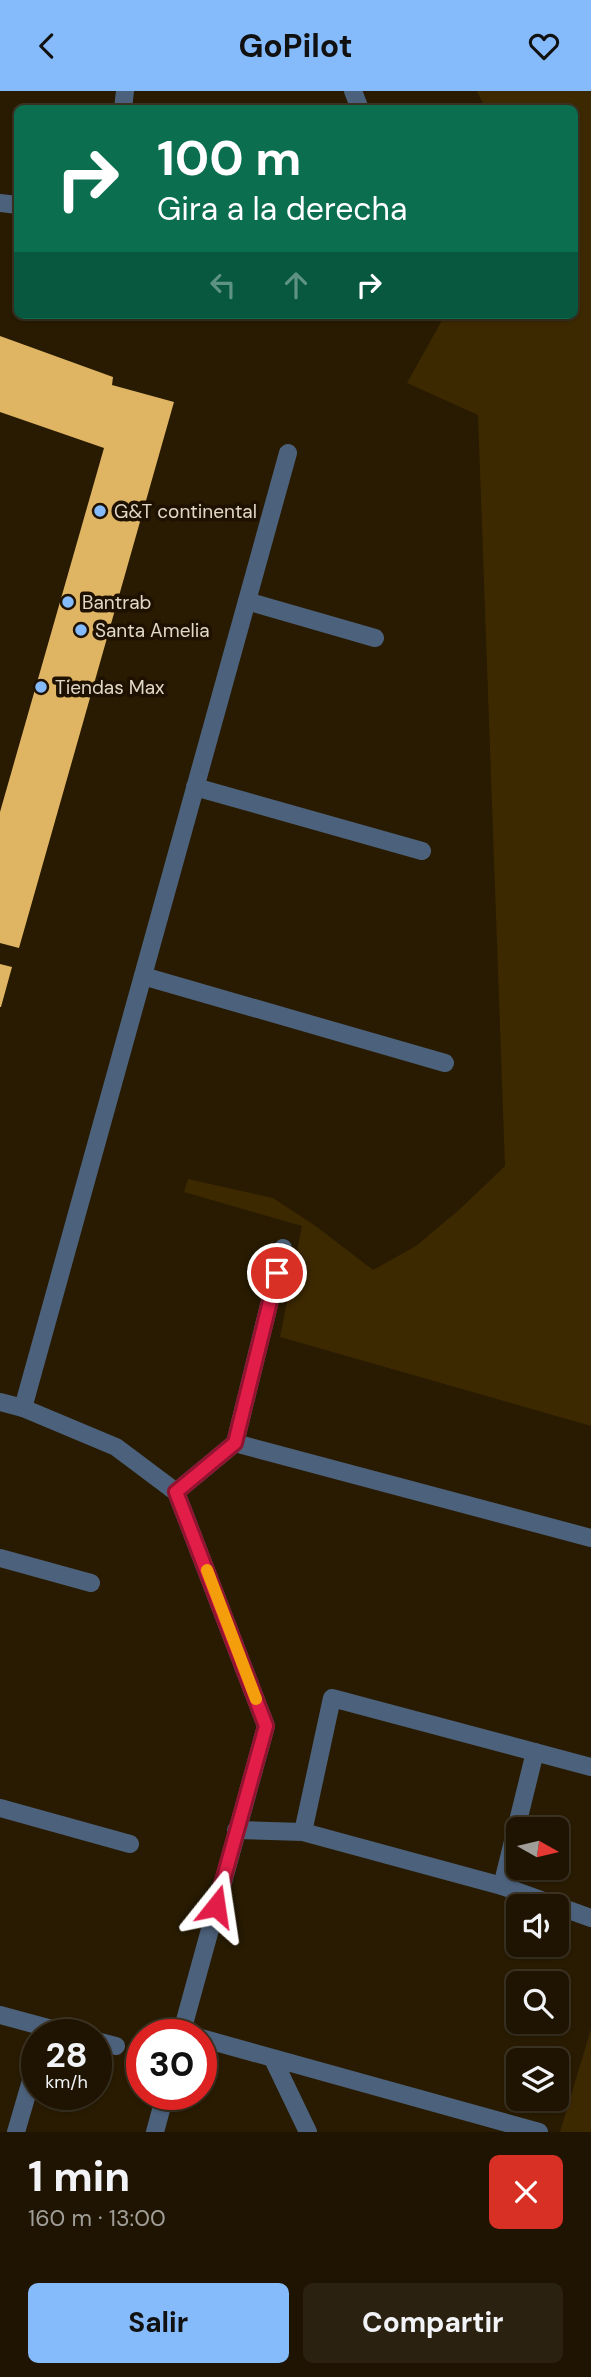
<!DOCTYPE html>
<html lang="es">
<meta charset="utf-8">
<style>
body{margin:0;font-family:"DM Sans",sans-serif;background:#2b2110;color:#f1f3f6;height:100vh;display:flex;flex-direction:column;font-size:26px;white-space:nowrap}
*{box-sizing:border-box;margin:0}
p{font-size:23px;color:#a19e99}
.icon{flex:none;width:38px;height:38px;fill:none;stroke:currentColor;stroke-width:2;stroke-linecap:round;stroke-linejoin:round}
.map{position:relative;height:2041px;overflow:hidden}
.details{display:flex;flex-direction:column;background:#1e1401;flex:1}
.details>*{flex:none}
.top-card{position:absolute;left:14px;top:14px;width:564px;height:214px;border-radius:10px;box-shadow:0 2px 5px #0004,0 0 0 2px #3c3323;background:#0b6e4f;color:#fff;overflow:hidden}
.needle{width:46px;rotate:98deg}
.fabs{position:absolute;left:506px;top:1726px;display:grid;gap:14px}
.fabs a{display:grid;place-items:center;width:63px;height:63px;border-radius:10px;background:#1e1401;box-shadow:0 2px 5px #0004,0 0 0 2px #3c3323;font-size:35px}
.speed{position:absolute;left:21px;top:1928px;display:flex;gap:14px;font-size:35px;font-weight:700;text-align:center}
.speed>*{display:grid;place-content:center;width:91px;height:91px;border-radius:50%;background:#1e1401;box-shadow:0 2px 5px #0004,0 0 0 2px #3c3323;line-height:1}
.speed small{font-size:18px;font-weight:400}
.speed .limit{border:10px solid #d22;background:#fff;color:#111}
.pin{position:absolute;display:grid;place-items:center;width:60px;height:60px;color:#fff;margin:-30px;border:4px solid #fff;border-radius:50%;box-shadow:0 2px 7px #0007}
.me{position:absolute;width:77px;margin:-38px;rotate:15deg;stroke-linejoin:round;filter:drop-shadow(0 0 5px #0008)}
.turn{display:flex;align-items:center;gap:24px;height:147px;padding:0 28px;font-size:32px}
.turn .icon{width:91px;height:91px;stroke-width:2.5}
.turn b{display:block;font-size:49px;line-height:60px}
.lanes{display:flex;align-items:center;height:66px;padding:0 28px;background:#0003;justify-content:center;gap:35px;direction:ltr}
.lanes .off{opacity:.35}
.round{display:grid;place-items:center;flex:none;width:74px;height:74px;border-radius:10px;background:#2b2110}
.overview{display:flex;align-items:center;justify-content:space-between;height:119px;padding:0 28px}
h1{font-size:42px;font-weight:700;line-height:52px}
.primary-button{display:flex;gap:14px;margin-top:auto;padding:14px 28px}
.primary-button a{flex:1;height:80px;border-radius:10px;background:#86bbfb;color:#111;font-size:28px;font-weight:700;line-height:80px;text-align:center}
.primary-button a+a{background:#2b2110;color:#f1f3f6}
header{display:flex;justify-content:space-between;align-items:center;height:91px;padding:0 28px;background:#86bbfb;color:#111;font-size:32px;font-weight:700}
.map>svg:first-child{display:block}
</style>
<header><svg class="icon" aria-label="back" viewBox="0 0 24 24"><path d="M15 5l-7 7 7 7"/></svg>GoPilot<svg class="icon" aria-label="heart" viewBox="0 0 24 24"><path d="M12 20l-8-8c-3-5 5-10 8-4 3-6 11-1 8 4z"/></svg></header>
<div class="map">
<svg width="591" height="2041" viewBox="0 0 591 2041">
<rect width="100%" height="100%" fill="#281b01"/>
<g fill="#3d2900">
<polygon points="477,0 591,0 591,1335 280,1246 302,1135 184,1101 188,1088 273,1107 317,1136 373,1179 416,1155 460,1118 505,1075 478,324 407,292 445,224 574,224 574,18 485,17"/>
<polygon points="591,1938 591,2041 560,2041"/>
</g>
<g fill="#dfb463">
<polygon points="0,245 113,286 112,294 174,311 19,857 0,852 0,721 104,357 0,321"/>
<polygon points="0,873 12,876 1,916 0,916"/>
</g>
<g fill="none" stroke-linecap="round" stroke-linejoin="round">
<g stroke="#4c617b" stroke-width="18">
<polyline points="353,0 360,18"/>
<polyline points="123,18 125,0"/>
<polyline points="0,112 18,114"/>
<polyline points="247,510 375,547"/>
<polyline points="195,696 422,760"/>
<polyline points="143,885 445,972"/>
<polyline points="0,1311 23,1317 116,1356 176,1401 266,1635 181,1944"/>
<polyline points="23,1317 288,362"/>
<polyline points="235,1352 283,1157"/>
<polyline points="176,1401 235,1352 591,1447"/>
<polyline points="0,1467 91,1492"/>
<polyline points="0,1717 130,1753"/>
<polyline points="236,1739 303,1741 502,1795 591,1827"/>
<polyline points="303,1741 332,1607 591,1676"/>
<polyline points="502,1795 535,1661"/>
<polyline points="0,1924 74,1944"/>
<polyline points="201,1947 539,2041"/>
<polyline points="96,1950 116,1955"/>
<polyline points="273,1968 308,2041"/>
<polyline points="16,2041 37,1969"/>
<polyline points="155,2041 165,2004"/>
</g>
</g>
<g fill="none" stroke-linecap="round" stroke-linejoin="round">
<defs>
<polyline id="route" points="216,1815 266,1635 176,1401 235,1352 277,1182"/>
</defs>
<use href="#route" stroke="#92132f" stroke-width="18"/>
<use href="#route" stroke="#e11d48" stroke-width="12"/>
<polyline stroke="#f59e0b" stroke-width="12" points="207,1479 256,1608"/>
</g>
<g fill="#86bbfb" stroke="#1e1100" stroke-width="2.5">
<circle cx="100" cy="420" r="7"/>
<circle cx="68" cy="511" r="7"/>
<circle cx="81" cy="539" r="7"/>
<circle cx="41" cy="596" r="7"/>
</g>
<g text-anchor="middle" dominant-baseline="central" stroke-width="7" stroke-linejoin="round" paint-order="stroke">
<g font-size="19" fill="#e1d8c9" stroke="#1e1100" text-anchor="start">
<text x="114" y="420">G&amp;T continental</text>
<text x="82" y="511">Bantrab</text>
<text x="95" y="539">Santa Amelia</text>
<text x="55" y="596">Tiendas Max</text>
</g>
</g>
</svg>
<div class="fabs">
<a><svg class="needle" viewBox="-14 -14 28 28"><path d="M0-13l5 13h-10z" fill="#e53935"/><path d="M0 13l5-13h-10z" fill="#a19e99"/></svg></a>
<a><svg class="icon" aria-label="sound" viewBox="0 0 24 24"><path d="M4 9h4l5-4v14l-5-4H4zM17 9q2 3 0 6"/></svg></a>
<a><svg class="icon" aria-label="search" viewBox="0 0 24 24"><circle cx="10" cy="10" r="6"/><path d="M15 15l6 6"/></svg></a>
<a><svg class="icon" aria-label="layers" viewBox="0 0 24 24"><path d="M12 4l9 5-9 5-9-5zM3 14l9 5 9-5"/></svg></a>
</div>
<div class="speed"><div>28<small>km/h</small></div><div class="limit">30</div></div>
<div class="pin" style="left:277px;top:1182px;background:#d93025"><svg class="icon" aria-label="arrive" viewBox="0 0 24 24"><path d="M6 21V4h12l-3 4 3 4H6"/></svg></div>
<svg class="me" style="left:216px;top:1815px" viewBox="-20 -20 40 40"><path d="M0-17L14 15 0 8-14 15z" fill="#e11d48" stroke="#fff" stroke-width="4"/></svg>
<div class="top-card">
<div class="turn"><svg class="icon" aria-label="right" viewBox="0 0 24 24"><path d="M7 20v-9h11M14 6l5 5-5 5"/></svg><div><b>100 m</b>Gira a la derecha</div></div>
<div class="lanes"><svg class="icon off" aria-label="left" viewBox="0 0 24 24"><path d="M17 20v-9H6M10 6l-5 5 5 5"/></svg><svg class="icon off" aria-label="ahead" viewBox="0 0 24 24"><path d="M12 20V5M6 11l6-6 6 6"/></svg><svg class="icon" aria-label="right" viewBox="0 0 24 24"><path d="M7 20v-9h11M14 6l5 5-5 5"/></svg></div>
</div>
</div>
<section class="details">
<div class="overview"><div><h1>1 min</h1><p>160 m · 13:00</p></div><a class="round" style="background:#d93025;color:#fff"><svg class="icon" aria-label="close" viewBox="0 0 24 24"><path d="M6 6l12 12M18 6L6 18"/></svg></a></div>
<div class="primary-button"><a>Salir</a><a>Compartir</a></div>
</section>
